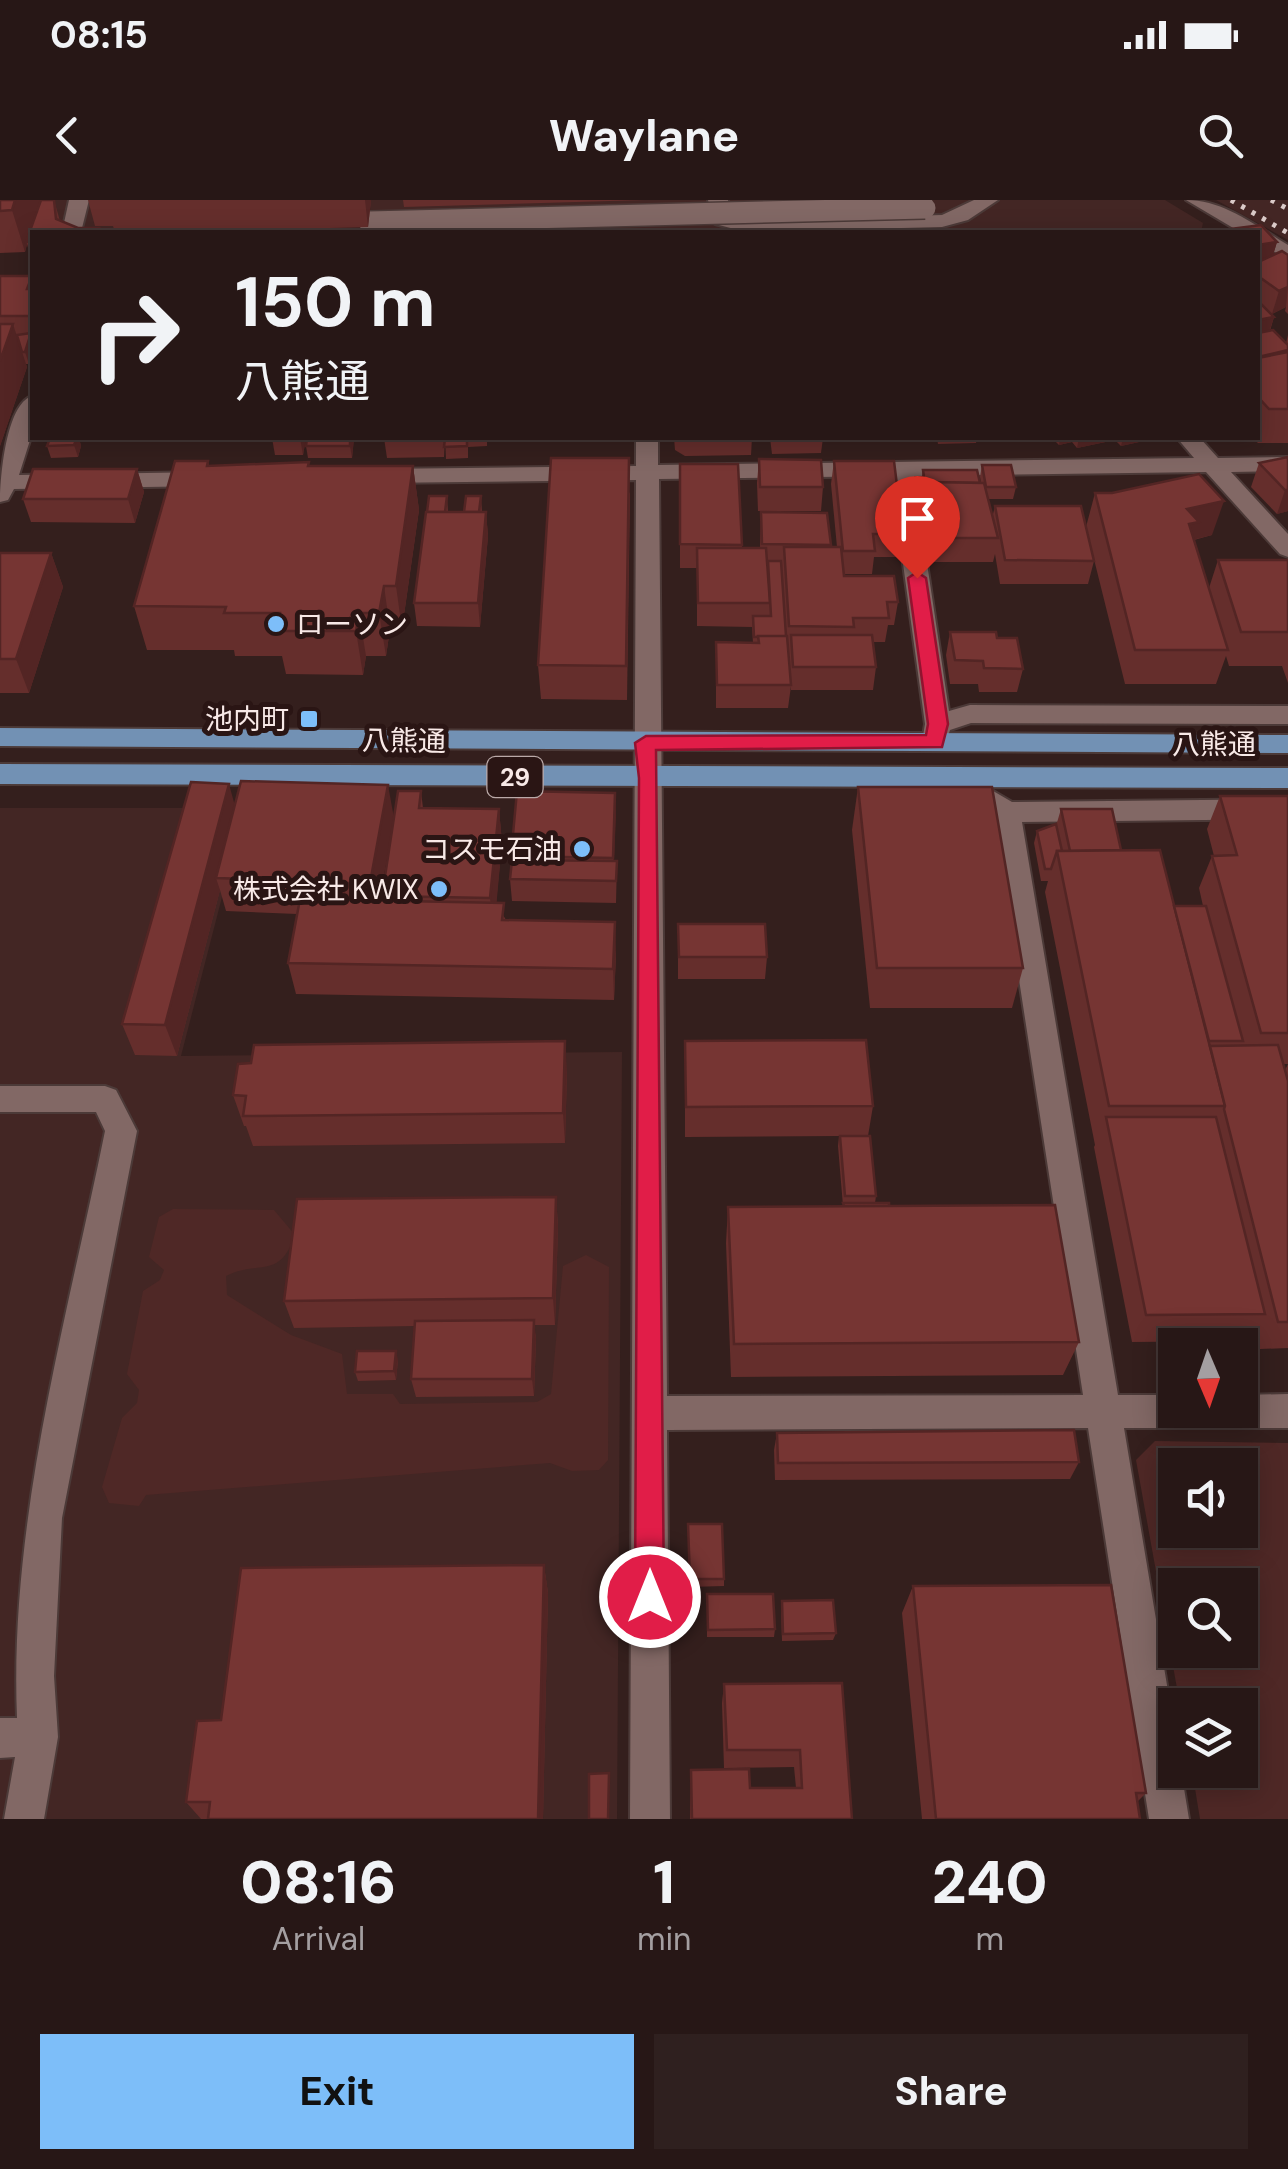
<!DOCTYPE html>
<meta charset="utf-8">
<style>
body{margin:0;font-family:"DM Sans","Noto Sans JP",sans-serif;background:#2f201f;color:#f1f3f6;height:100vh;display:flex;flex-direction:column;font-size:38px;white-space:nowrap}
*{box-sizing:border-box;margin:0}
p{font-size:32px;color:#a49fa1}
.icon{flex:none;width:55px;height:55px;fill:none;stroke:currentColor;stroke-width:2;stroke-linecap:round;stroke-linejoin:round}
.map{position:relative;height:1619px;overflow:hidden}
.sheet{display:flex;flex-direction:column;background:#271716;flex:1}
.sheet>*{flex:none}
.top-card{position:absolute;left:30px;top:30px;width:1230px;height:210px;border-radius:0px;box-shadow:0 5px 25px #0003,0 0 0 2px #433635;background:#271716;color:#f1f3f6;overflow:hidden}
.needle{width:65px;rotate:178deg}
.controls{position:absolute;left:1158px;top:1128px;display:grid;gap:20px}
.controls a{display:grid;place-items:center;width:100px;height:100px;border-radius:0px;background:#271716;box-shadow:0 5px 25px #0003,0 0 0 2px #433635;font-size:50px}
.pin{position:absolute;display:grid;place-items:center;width:85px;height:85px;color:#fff;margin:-102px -42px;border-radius:50% 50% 50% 0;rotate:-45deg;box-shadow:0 0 10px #0007}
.pin .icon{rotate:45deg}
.me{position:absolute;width:110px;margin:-55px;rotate:0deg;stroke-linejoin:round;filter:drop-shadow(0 0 8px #0008)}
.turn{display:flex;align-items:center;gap:35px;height:210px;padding:0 40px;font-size:45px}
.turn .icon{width:130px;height:130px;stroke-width:2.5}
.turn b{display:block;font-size:70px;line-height:85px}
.eta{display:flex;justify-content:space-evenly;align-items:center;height:170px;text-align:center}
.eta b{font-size:60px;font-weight:800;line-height:70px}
.action{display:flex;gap:20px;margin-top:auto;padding:20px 40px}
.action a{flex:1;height:115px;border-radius:0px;background:#7dbef9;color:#111;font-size:40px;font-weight:800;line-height:115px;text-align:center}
.action a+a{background:#2f201f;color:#f1f3f6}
.status{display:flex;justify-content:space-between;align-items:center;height:70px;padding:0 50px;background:#271716;direction:ltr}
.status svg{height:28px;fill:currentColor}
header{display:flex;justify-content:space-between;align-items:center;height:130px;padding:0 40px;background:#271716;font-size:45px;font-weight:800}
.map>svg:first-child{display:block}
</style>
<div class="status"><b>08:15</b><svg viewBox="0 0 49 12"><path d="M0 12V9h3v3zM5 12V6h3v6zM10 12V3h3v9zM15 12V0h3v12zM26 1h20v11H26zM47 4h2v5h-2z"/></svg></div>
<header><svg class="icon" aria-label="back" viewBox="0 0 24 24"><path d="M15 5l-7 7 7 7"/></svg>Waylane<svg class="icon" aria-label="search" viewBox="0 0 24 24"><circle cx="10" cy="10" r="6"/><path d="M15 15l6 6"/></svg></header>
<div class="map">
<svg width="1288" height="1619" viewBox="0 0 1288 1619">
<rect width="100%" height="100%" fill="#341f1d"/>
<g fill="#432624">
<polygon points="52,0 1165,0 1203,23 1201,32 42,32"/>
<polygon points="1216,0 1288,0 1288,40"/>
<polygon points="0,608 245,608 181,856 622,852 617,1619 0,1619"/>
</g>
<g fill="#4f2826" fill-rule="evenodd">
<path d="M173 1009 274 1010 295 1035C279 1081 259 1059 226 1076L227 1095 291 1135 342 1154 347 1194H393L400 1204 537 1202 551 1194 563 1066 586 1055 609 1067 608 1260 599 1270 572 1271 550 1263 146 1295 139 1306 109 1303 102 1287 122 1218 137 1203 139 1190 127 1174 143 1091 160 1080 164 1070 149 1057 159 1017Z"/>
<path d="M1155 1241 1288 1243V1619H1200L1192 1570H1240V1505H1180L1136 1260ZM1175 1265H1240V1330H1175ZM1175 1385H1240V1450H1175Z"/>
</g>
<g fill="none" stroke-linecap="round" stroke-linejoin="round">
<defs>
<g id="minor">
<polygon points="69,0 89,0 81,32 62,32"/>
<polygon points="708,0 728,0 731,16 748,21 942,15 974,0 998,0 968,20 942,27 746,32 715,24"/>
<path d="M1186 0C1224 0 1256 26 1288 45V59L1258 43V32H1240Z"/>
<path d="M32 196V234L19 275 210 272 221 279 210 286 14 289 8 300 0 302C0 278 6 204 32 196Z"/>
<polygon points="636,238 658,238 658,265 1194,258 1177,238 1200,238 1218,258 1288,257 1288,271 1231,272 1288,334 1288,357 1280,354 1206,272 914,276 949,511 970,505 1288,506 1288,524 971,523 950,530 944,549 926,549 922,542 925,524 891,276 659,279 667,1196 1083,1195 994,617 954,591 950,584 954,577 964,574 1012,602 1288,599 1288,619 1022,622 1118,1195 1175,1195 1175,1210 1240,1210 1240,1195 1288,1194 1288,1228 1124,1228 1175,1533 1175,1570 1181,1570 1189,1619 1149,1619 1088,1228 667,1230 670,1619 630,1619 636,280 376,283 365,276 376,269 636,266"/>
<path d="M0 886H105L116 890 137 931 62 1318 54 1476 58 1537 44 1619H4L15 1557 0 1558V1518H17C9 1320 66 1124 105 931L96 912H0Z"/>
</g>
<g id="major">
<polygon points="0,528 1288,535 1288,553 0,546"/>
<polygon points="0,564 1288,568 1288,588 0,584"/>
</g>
</defs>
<use href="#minor" stroke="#4c3a38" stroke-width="4"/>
<use href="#major" stroke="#4c3a38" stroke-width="4"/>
<use href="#minor" fill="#826865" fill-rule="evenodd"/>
<use href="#major" fill="#7291b4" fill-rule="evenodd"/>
<g stroke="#dacac8" stroke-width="5" stroke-dasharray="4 8" stroke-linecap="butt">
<polyline points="1231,0 1288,33"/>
<polyline points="1271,0 1288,9"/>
</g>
<defs>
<polyline id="minor-bridge" points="369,22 925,8"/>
</defs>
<use href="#minor-bridge" stroke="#4c3a38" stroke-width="24" stroke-linecap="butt"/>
<use href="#minor-bridge" stroke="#826865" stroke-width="21"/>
</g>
<g fill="#652e2c">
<polygon points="0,0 54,0 60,21 78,28 99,28 100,32 32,32 32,62 27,44 25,52 0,53"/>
<polygon points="88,0 371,0 368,27 170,32 115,32 113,26 95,26"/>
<polygon points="403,0 645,0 404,7"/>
<polygon points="1261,25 1277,42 1273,55 1282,51 1288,55 1288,114 1285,111 1286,107 1272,114 1269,112 1274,117 1270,131 1273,130 1286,143 1288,135 1288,243 1258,243 1253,238 1258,238 1258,32 1223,32 1223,30"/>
<polygon points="0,76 32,76 32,153 29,164 26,164 27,167 0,246"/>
<polygon points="50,238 79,238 81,246 78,257 51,258 47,246"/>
<polygon points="272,238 306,238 303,255 275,255"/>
<polygon points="354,238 352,258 308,258 306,246"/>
<polygon points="384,238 445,238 444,257 387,258"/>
<polygon points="445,238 487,238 487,246 468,247 468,258 446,259"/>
<polygon points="674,238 752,238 751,255 685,256 675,250"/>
<polygon points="770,238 823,238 821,253 772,254"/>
<polygon points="937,238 977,238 976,243 938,244"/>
<polygon points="979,238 1036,238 1036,240 980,241"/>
<polygon points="1052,238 1149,238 1148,240 1121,246 1115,240 1077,248 1072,242 1059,245"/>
<polygon points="1288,257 1288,311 1277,314 1251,287 1259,263"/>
<polygon points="759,259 823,287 821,311 758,311 757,283"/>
<polygon points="208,261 209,266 413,266 419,310 402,429 390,429 386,456 366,456 363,475 286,474 282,456 235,456 234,450 147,450 134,406"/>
<polygon points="834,261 903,334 900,357 874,357 872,374 844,374 898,402 894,425 888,425 885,442 873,442 876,467 873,490 791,490 791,486 788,508 716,508 716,442 753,443 752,427 697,426 697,368 680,368 680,264 738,264 742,348 760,348 761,312 827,313 830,347 837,347 831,284"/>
<polygon points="982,265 1016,287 1013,299 988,299 992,318 995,306 1094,361 1088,384 1000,384 995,354 993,362 932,362 921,282 923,270 981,283 980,277"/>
<polygon points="137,269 144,292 135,323 31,322 23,299"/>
<polygon points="630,292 627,500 541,499 538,465"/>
<polygon points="1095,293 1212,335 1194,340 1209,388 1218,360 1288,360 1288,483 1282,466 1229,466 1226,456 1216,484 1125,484 1086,327"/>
<polygon points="447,296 448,312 464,312 481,296 482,312 486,312 488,336 480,427 417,426 414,403 427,312"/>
<polygon points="0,353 51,353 63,387 29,493 0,493"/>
<polygon points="950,432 997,438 1023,469 1017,492 979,492 978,484 950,484 946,455"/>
<polygon points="858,587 1023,768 1012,808 870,808 852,630"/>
<polygon points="421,591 423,608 499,609 502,643 496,703 506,720 616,754 614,800 296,794 288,763 297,714 226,711 220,690 177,856 135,855 122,824 235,605 394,618 379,701 383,701 382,696"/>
<polygon points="615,593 614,661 617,661 616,703 512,701 510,679 511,656"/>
<polygon points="1220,596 1288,596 1288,864 1283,864 1285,870 1288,864 1288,1148 1260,1149 1256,1129 1248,1141 1132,1142 1094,947 1095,945 1045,692 1048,681 1041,681 1034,643 1037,631 1056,626 1061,609 1121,650 1174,706 1203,706 1199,688 1212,656 1214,656 1207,629"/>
<polygon points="678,724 767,757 765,779 678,779"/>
<polygon points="685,841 873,906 868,936 876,996 875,1003 889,1006 1079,1142 1063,1175 731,1177 726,1043 728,1007 843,1006 838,946 839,936 685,937"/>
<polygon points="567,872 565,943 253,946 246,926 244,926 233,895"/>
<polygon points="556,997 558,1026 555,1125 534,1125 536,1139 534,1196 416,1197 411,1179 415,1126 294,1128 284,1101"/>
<polygon points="398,1160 396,1180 358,1181 355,1172"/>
<polygon points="777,1233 1079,1262 1070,1279 775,1280 774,1250"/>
<polygon points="688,1332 724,1379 724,1386 689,1387"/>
<polygon points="544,1365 548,1393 543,1619 201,1619 186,1602 221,1520"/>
<polygon points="913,1386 1146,1593 1137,1602 1140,1619 922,1619 902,1413"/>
<polygon points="707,1394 775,1429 774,1437 707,1437"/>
<polygon points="782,1401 836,1433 833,1440 782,1441 781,1408"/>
<polygon points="842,1483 852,1619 690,1619 691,1570 750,1588 796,1588 794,1567 724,1568 722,1503 724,1484"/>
</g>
<g fill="#532524">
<polygon points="15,0 41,0 26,42 27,44 25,52 12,10"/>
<polygon points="365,0 371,0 368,27"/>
<polygon points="1277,42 1267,75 1258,76 1258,45"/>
<polygon points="1288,87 1286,107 1272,114 1279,91"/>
<polygon points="1274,117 1263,151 1258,152 1258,120"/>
<polygon points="13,124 27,167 0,246 0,161"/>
<polygon points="31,133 32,153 29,164 25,152"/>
<polygon points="77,238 79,238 81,246 78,257 74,245"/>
<polygon points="300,238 306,238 303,255"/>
<polygon points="350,238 354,238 352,258 350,246"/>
<polygon points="1060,238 1073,238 1072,242 1059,245"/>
<polygon points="1079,238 1116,238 1115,240 1077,248"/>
<polygon points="1123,238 1149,238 1148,240 1121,246"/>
<polygon points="413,266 419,310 402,429 396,386"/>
<polygon points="137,269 144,292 135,323 128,299"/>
<polygon points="1285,290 1288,290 1288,311 1277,314"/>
<polygon points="1224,301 1212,335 1184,342 1187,309"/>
<polygon points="486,312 488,336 480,427 478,403"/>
<polygon points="51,353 63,387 29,493 16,459"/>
<polygon points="384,386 390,429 386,456 379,413"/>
<polygon points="359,413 366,456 363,475 356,431"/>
<polygon points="229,584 238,617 216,678 220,690 177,856 165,825"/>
<polygon points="388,585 394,618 376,716 370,683"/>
<polygon points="615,593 616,616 613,681 613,658"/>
<polygon points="499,609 502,643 494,731 490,698"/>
<polygon points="343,683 350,715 348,724 341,692"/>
<polygon points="615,722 616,754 614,800 613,769"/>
<polygon points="565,841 567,872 565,943 563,913"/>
<polygon points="556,997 558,1026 555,1125 553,1098"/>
<polygon points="534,1120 536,1139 534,1196 532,1179"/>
<polygon points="396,1151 398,1160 396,1180 394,1171"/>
<polygon points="544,1365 548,1393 543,1619 538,1619"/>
</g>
<g fill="#763533" stroke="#532524" stroke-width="2.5">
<polygon points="0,0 15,0 12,10 0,11"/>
<polygon points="41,0 54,0 56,19 78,28 99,28 97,32 32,32 32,41 26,42"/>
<polygon points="1261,25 1277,42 1258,45 1258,32 1225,32 1223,30"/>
<polygon points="1282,51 1288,55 1288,87 1279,91 1258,76 1258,62"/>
<polygon points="0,76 32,76 27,89 32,89 32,110 30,116 0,116"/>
<polygon points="1258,101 1274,117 1258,120"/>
<polygon points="0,124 13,124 0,161"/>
<polygon points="1273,130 1288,145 1288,150 1258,157 1258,133"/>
<polygon points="31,133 25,152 22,152 17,135"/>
<polygon points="1288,152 1288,209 1269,209 1258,197 1258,158"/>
<polygon points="50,238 77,238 74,245 47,246"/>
<polygon points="307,238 350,238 350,246 306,246"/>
<polygon points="445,238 467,238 467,246 444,247"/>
<polygon points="1288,257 1288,290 1285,290 1259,263"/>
<polygon points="551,258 629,258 626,466 538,465"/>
<polygon points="759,259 821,260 823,287 760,287"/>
<polygon points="175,261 208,261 207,266 309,262 308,266 413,266 396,386 384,386 379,413 359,413 356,431 277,431 280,413 224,413 226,407 134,406"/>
<polygon points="834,261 894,261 903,334 873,334 875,351 843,351"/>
<polygon points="680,264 738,264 742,345 680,344"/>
<polygon points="982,265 1011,265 1016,287 986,287"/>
<polygon points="33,269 137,269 128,299 23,299"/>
<polygon points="923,270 977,270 980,283 928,282 926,291"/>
<polygon points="1199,274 1224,301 1187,309 1199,322 1189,324 1228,450 1135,450 1095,293 1112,293"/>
<polygon points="928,282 984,283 998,338 936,338"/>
<polygon points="429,296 447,296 445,312 427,312"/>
<polygon points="466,296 481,296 479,312 464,312"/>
<polygon points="995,306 1081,306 1094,361 1005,360"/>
<polygon points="426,312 486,312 478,403 414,403"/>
<polygon points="761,312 827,313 831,345 762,344"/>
<polygon points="784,347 841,347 844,376 894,376 898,402 887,402 889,418 853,418 854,427 789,426"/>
<polygon points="697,348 766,348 770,403 698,403"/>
<polygon points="0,353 51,353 16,459 0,459"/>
<polygon points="1218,360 1288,360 1288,432 1241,432"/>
<polygon points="768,361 781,361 786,436 754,437 753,416 771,416"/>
<polygon points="950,432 996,432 997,438 1017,438 1023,469 984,468 983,461 955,460"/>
<polygon points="791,435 872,435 876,467 793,467"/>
<polygon points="758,436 787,436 791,485 717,485 716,442 759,443"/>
<polygon points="241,581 388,585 370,683 343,683 341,692 303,690 305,681 216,678"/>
<polygon points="191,582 229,584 165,825 122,824"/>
<polygon points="858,587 992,587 1023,768 877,768"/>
<polygon points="398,591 421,591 419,608 499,609 490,698 382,696"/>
<polygon points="517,591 615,593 613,658 511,656"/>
<polygon points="1220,596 1288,596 1288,833 1261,833 1212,656 1237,655"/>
<polygon points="1061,609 1112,609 1121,650 1070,651"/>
<polygon points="1056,624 1062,651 1057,651 1051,669 1045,669 1037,631"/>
<polygon points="1160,650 1225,906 1109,906 1057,651"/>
<polygon points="512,660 617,661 616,681 510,679"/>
<polygon points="300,699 504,703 502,720 615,722 613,769 288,763"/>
<polygon points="1174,706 1206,706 1243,841 1209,841"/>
<polygon points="678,724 765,724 767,757 679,757"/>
<polygon points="866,840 873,906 686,907 685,841"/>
<polygon points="565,841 563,913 243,916 246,896 233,895 238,864 251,863 254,845"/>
<polygon points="1278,845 1288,881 1288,1122 1278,1122 1224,909 1225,906 1210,846"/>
<polygon points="1106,917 1216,917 1265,1114 1146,1115"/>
<polygon points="840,936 870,936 876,996 845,996"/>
<polygon points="556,997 553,1098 284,1101 297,999"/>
<polygon points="843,1003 889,1003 889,1006 844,1006"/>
<polygon points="1055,1005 1079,1142 734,1144 728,1007"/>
<polygon points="534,1120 532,1179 411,1179 415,1121"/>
<polygon points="357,1151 396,1151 394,1171 355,1172"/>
<polygon points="1074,1230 1079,1262 778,1263 777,1233"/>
<polygon points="688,1324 722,1324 724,1379 690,1379"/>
<polygon points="544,1365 538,1619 208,1619 210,1602 186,1602 197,1521 221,1520 241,1368"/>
<polygon points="1111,1385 1146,1593 1136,1593 1140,1619 936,1619 913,1386"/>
<polygon points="707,1394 773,1394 775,1429 708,1430"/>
<polygon points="833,1400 836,1433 783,1434 782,1401"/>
<polygon points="842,1483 852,1619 692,1619 691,1570 749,1569 750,1588 802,1588 800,1550 727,1550 724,1484"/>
<polygon points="609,1573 608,1619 589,1619 589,1574"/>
</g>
<polygon fill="#e11d48" stroke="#92132f" stroke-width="2.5" points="917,372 926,378 948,524 942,547 656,550 664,1397 660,1407 650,1412 640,1407 635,1397 639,578 635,543 646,536 926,535 928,524 908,378"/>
<g fill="#7dbef9" stroke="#2a1514" stroke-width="4">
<circle cx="276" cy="424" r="10"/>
<rect x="299" y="509" width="20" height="20" rx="5"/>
<circle cx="582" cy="649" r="10"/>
<circle cx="439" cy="689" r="10"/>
</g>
<g text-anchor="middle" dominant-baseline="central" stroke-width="10" stroke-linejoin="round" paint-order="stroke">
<rect fill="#2a1514" stroke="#baa9a8" stroke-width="2.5" x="487.5" y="557" width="55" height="40" rx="8"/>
<g font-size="25" font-weight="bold" fill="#f8e9e7">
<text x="515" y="577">29</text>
</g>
<g font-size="28" fill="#f8e9e7" stroke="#2a1514" text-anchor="end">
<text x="296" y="424" text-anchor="start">ローソン</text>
<text x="289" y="519">池内町</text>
<text x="562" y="649">コスモ石油</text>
<text x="419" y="689">株式会社 KWIX</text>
</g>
<g font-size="28" fill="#f8e9e7" stroke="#2a1514">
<text transform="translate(404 541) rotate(1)">八熊通</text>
<text x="1214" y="544">八熊通</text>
</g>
</g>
</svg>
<div class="controls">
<a><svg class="needle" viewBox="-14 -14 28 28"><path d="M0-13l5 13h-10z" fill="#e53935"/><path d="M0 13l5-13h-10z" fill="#a49fa1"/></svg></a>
<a><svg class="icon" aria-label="sound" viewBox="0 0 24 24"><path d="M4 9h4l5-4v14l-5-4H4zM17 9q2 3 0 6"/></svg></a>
<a><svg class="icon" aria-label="search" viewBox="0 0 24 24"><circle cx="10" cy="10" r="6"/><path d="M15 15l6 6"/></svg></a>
<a><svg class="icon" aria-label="layers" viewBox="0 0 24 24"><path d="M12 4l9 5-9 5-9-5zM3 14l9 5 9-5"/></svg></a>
</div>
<div class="pin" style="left:917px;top:378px;background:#d93025"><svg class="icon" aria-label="arrive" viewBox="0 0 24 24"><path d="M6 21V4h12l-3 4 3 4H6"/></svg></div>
<svg class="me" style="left:650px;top:1397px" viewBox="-20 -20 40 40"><circle r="17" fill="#e11d48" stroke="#fff" stroke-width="3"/><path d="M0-11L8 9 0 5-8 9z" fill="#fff"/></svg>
<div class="top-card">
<div class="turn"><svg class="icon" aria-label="right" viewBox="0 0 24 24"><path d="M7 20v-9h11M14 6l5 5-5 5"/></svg><div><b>150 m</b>八熊通</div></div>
</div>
</div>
<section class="sheet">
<div class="eta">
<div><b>08:16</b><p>Arrival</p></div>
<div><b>1</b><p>min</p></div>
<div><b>240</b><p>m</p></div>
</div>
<div class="action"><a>Exit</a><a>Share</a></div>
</section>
